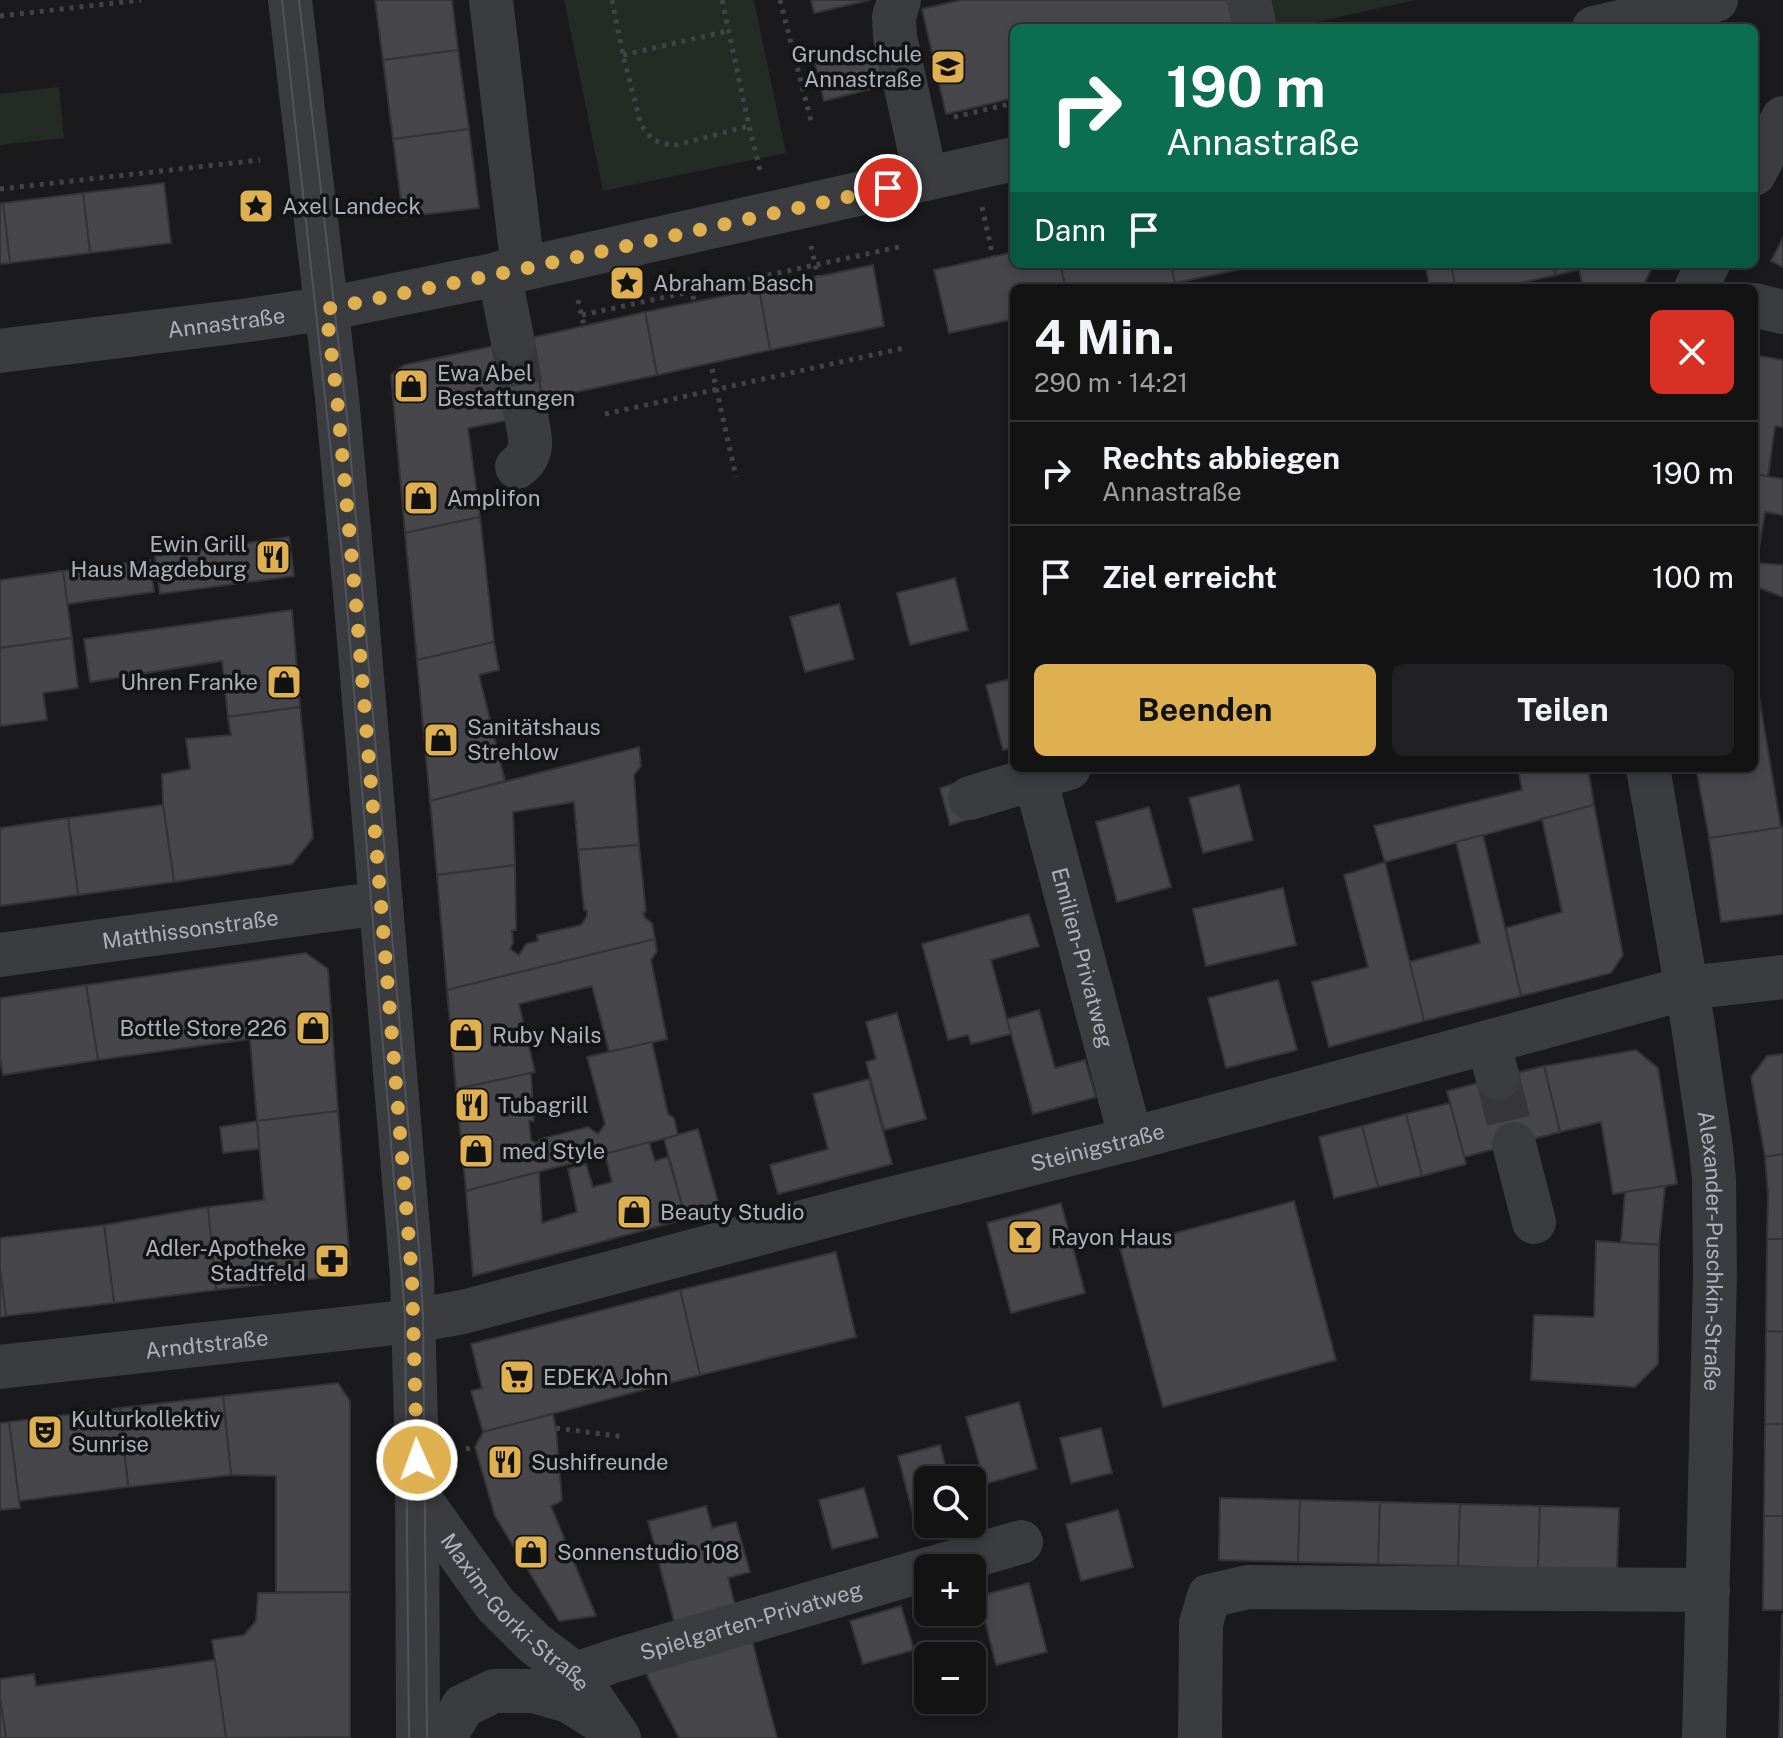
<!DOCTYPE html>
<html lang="de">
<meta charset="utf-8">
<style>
body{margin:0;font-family:"Public Sans",sans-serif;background:#212022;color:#f1f3f6;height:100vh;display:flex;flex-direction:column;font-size:30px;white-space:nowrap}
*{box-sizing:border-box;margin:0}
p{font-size:26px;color:#9d9ea0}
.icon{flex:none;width:44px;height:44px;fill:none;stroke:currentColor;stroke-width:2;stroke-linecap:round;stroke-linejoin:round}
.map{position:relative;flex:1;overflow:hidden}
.panel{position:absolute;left:1010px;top:284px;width:748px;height:488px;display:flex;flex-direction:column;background:#141314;border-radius:12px;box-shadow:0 4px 12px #0003,0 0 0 2px #333234}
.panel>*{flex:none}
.guide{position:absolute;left:1010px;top:24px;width:748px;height:244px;border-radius:12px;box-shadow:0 4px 12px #0003,0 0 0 2px #333234;background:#0b6e4f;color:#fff;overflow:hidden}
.buttons{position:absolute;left:914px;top:1466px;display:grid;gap:16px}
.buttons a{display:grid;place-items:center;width:72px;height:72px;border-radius:12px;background:#141314;box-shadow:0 4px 12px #0003,0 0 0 2px #333234;font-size:40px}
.pin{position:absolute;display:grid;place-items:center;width:68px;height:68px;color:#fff;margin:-34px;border:4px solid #fff;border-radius:50%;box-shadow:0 2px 8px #0007}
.me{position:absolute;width:88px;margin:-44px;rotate:358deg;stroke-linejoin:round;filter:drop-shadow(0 0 6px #0008)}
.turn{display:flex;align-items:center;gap:28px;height:168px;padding:0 24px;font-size:36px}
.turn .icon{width:104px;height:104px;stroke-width:2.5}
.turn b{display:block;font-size:56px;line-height:68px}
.then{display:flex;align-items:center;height:76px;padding:0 24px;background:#0003;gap:16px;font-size:30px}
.round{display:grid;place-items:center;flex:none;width:84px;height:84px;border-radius:12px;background:#212022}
.head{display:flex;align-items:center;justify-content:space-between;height:136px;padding:0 24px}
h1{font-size:48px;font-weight:700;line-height:60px}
.cta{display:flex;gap:16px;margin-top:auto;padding:16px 24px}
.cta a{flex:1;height:92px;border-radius:12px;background:#deb04f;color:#111;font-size:32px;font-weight:700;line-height:92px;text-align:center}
.cta a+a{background:#212022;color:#f1f3f6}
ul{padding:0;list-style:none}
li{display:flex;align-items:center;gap:24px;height:104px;padding:0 24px;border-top:2px solid #333234}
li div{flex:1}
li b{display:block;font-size:30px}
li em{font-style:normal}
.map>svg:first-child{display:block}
</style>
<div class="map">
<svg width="1783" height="1738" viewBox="0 0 1783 1738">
<rect width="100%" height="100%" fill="#1a191b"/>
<g fill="#242b25">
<polygon points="564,0 754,0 786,153 603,191"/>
<polygon points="1263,0 1416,0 1289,28 1270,28"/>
<polygon points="59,87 64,138 0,145 0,94"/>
</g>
<g fill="#47474b" stroke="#343437" stroke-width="2">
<polygon points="375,0 452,0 458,50 383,60"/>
<polygon points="811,0 870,0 814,13"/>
<polygon points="961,0 1230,0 1236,28 1014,28 1014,98 946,114 922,9"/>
<polygon points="878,49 886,85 824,101 815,64"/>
<polygon points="458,50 469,129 393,139 383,60"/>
<polygon points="469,129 479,208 403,217 393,139"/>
<polygon points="164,183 171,243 90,253 83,193"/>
<polygon points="83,193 90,253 10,263 3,203"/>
<polygon points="3,203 10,263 0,264 0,204"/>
<polygon points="1783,238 1783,267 1771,261"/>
<polygon points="1014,252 1014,264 1060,264 1066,288 1014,288 1014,319 949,333 934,270"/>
<polygon points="1060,264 1171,264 1175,283 1154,288 1066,288"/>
<polygon points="1171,264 1264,264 1175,283"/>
<polygon points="1425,264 1451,264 1456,288 1430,288"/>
<polygon points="1451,264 1553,264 1556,275 1497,288 1456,288"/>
<polygon points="1553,264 1602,264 1556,275"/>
<polygon points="1602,264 1654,264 1642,288 1583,288 1579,269"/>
<polygon points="873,265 884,326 770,350 759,289"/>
<polygon points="759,289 770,350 657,375 645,312"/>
<polygon points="645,312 657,375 543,399 531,338"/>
<polygon points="531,338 545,413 468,428 480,517 405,533 391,375 404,365"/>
<polygon points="1754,355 1783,360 1783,427 1775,426 1768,476 1754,474"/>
<polygon points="1754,474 1783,479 1783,515 1765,512 1754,578"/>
<polygon points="480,517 494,642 417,660 405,533"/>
<polygon points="289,537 294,576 160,594 155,556"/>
<polygon points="150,560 154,592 67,604 63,571"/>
<polygon points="1755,563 1783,565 1783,597 1754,586"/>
<polygon points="63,571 72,638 0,648 0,580"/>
<polygon points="955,578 968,630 910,645 897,593"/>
<polygon points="839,604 854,659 805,672 790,617"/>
<polygon points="292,610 300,707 228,717 222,661 90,682 84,639"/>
<polygon points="72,638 78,688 43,693 47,720 0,726 0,648"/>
<polygon points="494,642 499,670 479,675 505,781 430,801 417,660"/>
<polygon points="1014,678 1014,747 1003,750 986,685"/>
<polygon points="1754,691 1758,691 1781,828 1709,838 1696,768 1754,768"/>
<polygon points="300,707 313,838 292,864 174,882 163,805 162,774 190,769 186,739 231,735 228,717"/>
<polygon points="639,747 641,766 634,775 639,845 578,850 574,802 513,812 515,865 437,875 430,801"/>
<polygon points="1518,768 1588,768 1594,805 1385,862 1374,826 1522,790"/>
<polygon points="966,780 976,817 950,825 940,788"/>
<polygon points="1239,785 1253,840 1203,853 1189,798"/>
<polygon points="163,805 174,882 78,895 68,818"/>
<polygon points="1594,805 1623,955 1611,973 1521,996 1506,928 1562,912 1542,819"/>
<polygon points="1149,807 1171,887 1117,902 1096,822"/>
<polygon points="68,818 78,895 0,906 0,828"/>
<polygon points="1783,827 1783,914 1721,922 1709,838"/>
<polygon points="1483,835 1521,996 1424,1021 1409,962 1480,943 1456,842"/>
<polygon points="639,845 646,912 643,912 645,918 652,923 655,939 447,990 437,875 515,865 516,930 512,930 513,943 510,949 519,955 526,944 538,941 537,935 581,925 587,916 587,910 584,910 578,850"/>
<polygon points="1385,862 1424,1021 1329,1047 1312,982 1368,967 1344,875"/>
<polygon points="1283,888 1296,945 1206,966 1193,909"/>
<polygon points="1029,914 1039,946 991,960 1011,1034 971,1044 968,1035 948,1040 922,944"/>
<polygon points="655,939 657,951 651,960 667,1039 609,1052 592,986 519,1004 535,1072 456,1089 447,990"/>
<polygon points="306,953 328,969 338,1111 257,1121 250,1039 98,1060 86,985"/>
<polygon points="1278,980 1297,1050 1226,1068 1208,998"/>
<polygon points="86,985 98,1060 3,1075 0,1059 0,998"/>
<polygon points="1039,1010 1055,1068 1085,1060 1096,1097 1033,1114 1007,1019"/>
<polygon points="897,1013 926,1119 884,1130 866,1062 876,1059 866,1022"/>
<polygon points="652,1042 668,1114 674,1118 678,1135 466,1191 456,1089 531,1073 534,1121 529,1121 531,1140 537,1144 540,1139 588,1127 598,1134 605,1124 587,1057"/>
<polygon points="1636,1050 1658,1068 1677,1184 1613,1194 1601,1122 1560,1132 1544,1066"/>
<polygon points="1783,1054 1783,1154 1765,1157 1751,1077 1767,1056"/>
<polygon points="1544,1066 1560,1132 1464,1157 1447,1091"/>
<polygon points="869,1079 892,1164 778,1194 770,1165 828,1149 813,1094"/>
<polygon points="1450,1103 1466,1164 1422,1176 1406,1114"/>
<polygon points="338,1111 350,1264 336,1276 216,1290 208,1207 264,1200 257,1121"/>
<polygon points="1406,1114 1422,1176 1378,1187 1362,1126"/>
<polygon points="257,1121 259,1149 223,1153 220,1127"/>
<polygon points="1362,1126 1378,1187 1334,1198 1319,1137"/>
<polygon points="698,1129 720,1209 686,1219 664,1139"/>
<polygon points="649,1142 655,1161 668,1157 686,1219 473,1276 466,1191 539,1172 542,1223 577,1212 568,1169 586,1164 593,1187 612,1182 605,1154"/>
<polygon points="1783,1154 1783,1239 1767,1239 1768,1194 1765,1157"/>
<polygon points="1665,1186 1659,1245 1621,1242 1625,1192"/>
<polygon points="1294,1201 1336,1360 1163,1407 1120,1248"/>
<polygon points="1061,1203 1085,1293 1011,1313 987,1223"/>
<polygon points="208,1207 216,1290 114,1303 104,1225"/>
<polygon points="104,1225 114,1303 6,1316 0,1270 0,1238"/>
<polygon points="1767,1239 1783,1239 1783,1332 1766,1331"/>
<polygon points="1596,1241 1659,1245 1658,1364 1635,1387 1531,1380 1534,1315 1594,1317"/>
<polygon points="836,1252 856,1337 700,1375 680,1290"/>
<polygon points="0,1270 6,1316 0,1317"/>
<polygon points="680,1290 700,1375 483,1432 471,1391 482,1388 471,1344"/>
<polygon points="1766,1331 1783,1332 1783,1424 1765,1424"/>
<polygon points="338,1383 350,1401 350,1592 276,1592 276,1476 231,1475 223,1396"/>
<polygon points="223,1396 231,1475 128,1487 120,1408"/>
<polygon points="1019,1402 1037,1469 985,1484 966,1417"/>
<polygon points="120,1408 128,1487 19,1501 9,1422"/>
<polygon points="553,1414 556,1428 562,1501 551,1506 596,1616 559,1621 495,1516 475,1447 483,1432"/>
<polygon points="9,1422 20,1508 0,1510 0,1423"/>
<polygon points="1765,1424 1783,1424 1783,1516 1764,1516"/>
<polygon points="1101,1428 1112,1473 1071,1483 1060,1438"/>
<polygon points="940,1445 949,1480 928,1480 928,1516 914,1519 898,1456"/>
<polygon points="864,1488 878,1537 832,1549 819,1500"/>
<polygon points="1220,1498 1300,1500 1298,1562 1219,1560"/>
<polygon points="1300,1500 1380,1502 1378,1564 1298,1562"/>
<polygon points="1380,1502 1460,1504 1458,1566 1378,1564"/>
<polygon points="1460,1504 1540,1506 1538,1569 1458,1566"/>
<polygon points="706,1506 712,1528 736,1522 750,1572 728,1578 736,1609 675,1625 648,1521"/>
<polygon points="1540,1506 1619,1508 1617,1571 1538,1569"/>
<polygon points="1118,1510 1133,1567 1081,1581 1066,1524"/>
<polygon points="1764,1516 1783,1516 1783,1610 1763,1610"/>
<polygon points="1029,1583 1047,1652 996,1665 979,1596"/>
<polygon points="350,1592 350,1737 226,1738 212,1640 244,1635 256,1621 258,1593"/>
<polygon points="901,1606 914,1650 863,1664 850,1621"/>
<polygon points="1782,1615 1783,1615 1783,1695 1780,1695"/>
<polygon points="751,1636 777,1738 679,1738 647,1676 651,1666"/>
<polygon points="215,1660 226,1738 6,1738 0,1699 0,1679 34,1674 36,1686"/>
<polygon points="1780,1695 1783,1695 1783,1738 1779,1738"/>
<polygon points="0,1699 6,1738 0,1738"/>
</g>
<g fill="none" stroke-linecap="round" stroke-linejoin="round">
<g stroke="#37373b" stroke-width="44" stroke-dasharray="44 22" stroke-linecap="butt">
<polyline points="513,342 526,416"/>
<polyline points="1498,1078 1514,1144"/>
</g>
<g stroke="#414347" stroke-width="5" stroke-dasharray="4 6" stroke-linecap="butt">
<polyline points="612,0 623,55 641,125 653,140 672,146 749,126"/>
<polyline points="722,0 749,126 761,174"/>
<polyline points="780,0 811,121"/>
<polyline points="0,16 141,0"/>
<polyline points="623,55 728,31"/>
<polyline points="954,117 1014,103"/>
<polyline points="0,189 260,160"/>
<polyline points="982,207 993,257"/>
<polyline points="811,246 818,277"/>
<polyline points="690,276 694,302"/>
<polyline points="578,300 584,326"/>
<polyline points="582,315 899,247"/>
<polyline points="712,369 736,477"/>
<polyline points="605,414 904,348"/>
<polyline points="556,1428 625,1437"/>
<polyline points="466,1449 475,1447"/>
</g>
<g stroke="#3b3c40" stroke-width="44">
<polyline points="290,0 337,398 356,605 412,1277 417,1460 418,1738"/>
<polyline points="491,0 523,269"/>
<polyline points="899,0 894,17 895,37 926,179"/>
<polyline points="1249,0 1255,28"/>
<polyline points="1594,28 1716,0"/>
<polyline points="1754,174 1783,118"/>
<polyline points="499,273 513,342"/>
<polyline points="1696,288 1708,264"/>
<polyline points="1754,305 1783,312"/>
<path id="s1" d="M0 351 249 320 336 307 523 269 1014 159"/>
<path d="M517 467C536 453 530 436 526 416"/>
<path id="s2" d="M1648 768 1693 1025 1711 1148 1714 1180 1715 1274 1704 1738"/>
<path id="s3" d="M1035 778 1131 1139"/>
<polyline points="970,798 1069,768"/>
<path id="s4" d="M0 955 381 903"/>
<polyline points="1488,1042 1498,1078"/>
<polyline points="1514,1144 1534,1222"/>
<path id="s5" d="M0 1367 413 1321 463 1312 882 1201 1131 1139 1687 988 1783 977"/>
<path id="s6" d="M417 1495 495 1604 534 1643 575 1674 619 1738"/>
<polyline points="932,1568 1021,1542"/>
<path id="s7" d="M575 1674 617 1660 928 1569"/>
<polyline points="444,1738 463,1706 494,1691 534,1691 569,1701 604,1723"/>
<polyline points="1200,1738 1201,1623 1209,1596 1248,1587 1708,1590"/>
</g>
<g stroke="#525459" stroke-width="2">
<polyline points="282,0 345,581 405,1315 409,1738"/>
<polyline points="299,0 348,426 419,1249 423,1315 427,1738"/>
</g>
</g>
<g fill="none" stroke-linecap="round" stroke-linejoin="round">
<polyline stroke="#deb04f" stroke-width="14" stroke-dasharray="0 25.2" points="417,1460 412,1277 356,605 337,398 326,309 523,269 888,188"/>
</g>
<defs>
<symbol id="school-square" viewBox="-11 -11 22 22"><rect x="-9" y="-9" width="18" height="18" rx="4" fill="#deb04f" stroke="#141416"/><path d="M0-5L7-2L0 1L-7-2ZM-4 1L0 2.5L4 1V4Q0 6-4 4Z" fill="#111"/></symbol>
<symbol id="sight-square" viewBox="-11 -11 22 22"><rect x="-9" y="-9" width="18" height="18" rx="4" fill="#deb04f" stroke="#141416"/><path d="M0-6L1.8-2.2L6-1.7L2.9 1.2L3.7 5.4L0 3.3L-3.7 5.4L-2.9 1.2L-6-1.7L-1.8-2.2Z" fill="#111"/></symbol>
<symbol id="shop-square" viewBox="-11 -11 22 22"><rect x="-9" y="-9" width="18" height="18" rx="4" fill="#deb04f" stroke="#141416"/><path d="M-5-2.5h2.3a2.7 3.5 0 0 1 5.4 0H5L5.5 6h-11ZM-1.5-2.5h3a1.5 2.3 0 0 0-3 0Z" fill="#111"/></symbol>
<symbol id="restaurant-square" viewBox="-11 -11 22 22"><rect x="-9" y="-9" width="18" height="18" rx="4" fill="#deb04f" stroke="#141416"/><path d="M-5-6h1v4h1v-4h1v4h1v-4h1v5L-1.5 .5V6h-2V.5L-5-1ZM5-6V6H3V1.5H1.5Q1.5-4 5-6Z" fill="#111"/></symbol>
<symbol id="bar-square" viewBox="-11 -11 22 22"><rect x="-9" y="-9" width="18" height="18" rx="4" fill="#deb04f" stroke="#141416"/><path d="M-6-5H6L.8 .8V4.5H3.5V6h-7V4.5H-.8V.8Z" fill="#111"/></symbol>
<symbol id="pharmacy-square" viewBox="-11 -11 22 22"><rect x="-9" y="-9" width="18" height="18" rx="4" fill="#deb04f" stroke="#141416"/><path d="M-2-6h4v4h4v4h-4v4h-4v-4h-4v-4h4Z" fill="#111"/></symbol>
<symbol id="supermarket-square" viewBox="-11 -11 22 22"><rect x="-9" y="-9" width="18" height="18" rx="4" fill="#deb04f" stroke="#141416"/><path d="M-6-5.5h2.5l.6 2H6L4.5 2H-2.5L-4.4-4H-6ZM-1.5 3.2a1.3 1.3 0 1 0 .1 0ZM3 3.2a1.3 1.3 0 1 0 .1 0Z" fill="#111"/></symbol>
<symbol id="theatre-square" viewBox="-11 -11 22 22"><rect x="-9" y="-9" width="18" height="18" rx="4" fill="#deb04f" stroke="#141416"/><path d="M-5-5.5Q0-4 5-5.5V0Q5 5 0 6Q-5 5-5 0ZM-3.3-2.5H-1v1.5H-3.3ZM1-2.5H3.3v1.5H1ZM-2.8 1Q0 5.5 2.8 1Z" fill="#111"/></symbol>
</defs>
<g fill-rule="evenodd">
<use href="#school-square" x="928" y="47" width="40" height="40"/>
<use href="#sight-square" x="236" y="186" width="40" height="40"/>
<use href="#sight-square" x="607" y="263" width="40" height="40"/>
<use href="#shop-square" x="391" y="366" width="40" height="40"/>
<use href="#shop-square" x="401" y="478" width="40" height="40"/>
<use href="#restaurant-square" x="253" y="537" width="40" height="40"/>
<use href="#shop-square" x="264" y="662" width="40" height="40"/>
<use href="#shop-square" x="421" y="720" width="40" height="40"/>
<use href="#shop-square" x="293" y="1008" width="40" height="40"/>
<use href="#shop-square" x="446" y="1015" width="40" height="40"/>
<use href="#restaurant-square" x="452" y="1085" width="40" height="40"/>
<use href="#shop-square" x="456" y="1131" width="40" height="40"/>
<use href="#shop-square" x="614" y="1192" width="40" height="40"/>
<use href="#bar-square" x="1005" y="1217" width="40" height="40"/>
<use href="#pharmacy-square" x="312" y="1241" width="40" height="40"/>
<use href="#supermarket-square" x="497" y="1357" width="40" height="40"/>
<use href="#theatre-square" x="25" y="1412" width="40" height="40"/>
<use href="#restaurant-square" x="485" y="1442" width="40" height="40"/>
<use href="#shop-square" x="511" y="1532" width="40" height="40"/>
</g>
<g text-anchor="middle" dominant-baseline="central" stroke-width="7" stroke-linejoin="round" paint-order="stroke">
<g font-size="22" fill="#adb1b9" stroke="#141416" text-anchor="start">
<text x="922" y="54" text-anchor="end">Grundschule<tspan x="922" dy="25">Annastraße</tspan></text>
<text x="282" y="206">Axel Landeck</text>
<text x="653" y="283">Abraham Basch</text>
<text x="437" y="373">Ewa Abel<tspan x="437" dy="25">Bestattungen</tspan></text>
<text x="447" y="498">Amplifon</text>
<text x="247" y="544" text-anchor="end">Ewin Grill<tspan x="247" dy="25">Haus Magdeburg</tspan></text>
<text x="258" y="682" text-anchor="end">Uhren Franke</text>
<text x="467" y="727">Sanitätshaus<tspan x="467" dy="25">Strehlow</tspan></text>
<text x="287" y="1028" text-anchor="end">Bottle Store 226</text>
<text x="492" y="1035">Ruby Nails</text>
<text x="498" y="1105">Tubagrill</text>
<text x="502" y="1151">med Style</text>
<text x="660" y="1212">Beauty Studio</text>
<text x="1051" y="1237">Rayon Haus</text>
<text x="306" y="1248" text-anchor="end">Adler-Apotheke<tspan x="306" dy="25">Stadtfeld</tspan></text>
<text x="543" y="1377">EDEKA John</text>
<text x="71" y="1419">Kulturkollektiv<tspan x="71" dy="25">Sunrise</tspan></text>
<text x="531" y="1462">Sushifreunde</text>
<text x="557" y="1552">Sonnenstudio 108</text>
</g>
<g font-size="22" fill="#adb1b9" stroke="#141416">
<text stroke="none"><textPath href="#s1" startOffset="228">Annastraße</textPath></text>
<text stroke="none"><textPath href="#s4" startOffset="192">Matthissonstraße</textPath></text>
<text stroke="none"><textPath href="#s3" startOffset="186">Emilien-Privatweg</textPath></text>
<text stroke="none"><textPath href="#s5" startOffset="1122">Steinigstraße</textPath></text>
<text stroke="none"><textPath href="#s2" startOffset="488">Alexander-Puschkin-Straße</textPath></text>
<text stroke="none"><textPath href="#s5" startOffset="208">Arndtstraße</textPath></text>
<text stroke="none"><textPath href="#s6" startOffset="154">Maxim-Gorki-Straße</textPath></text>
<text stroke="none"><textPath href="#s7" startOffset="184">Spielgarten-Privatweg</textPath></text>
</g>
</g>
</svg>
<div class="buttons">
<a><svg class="icon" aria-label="search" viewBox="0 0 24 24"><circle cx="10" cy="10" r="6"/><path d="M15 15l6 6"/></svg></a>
<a>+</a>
<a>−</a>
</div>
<div class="pin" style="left:888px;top:188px;background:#d93025"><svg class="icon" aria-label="arrive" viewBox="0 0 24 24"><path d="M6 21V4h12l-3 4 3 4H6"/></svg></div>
<svg class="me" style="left:417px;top:1460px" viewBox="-20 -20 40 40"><circle r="17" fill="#deb04f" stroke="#fff" stroke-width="3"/><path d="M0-11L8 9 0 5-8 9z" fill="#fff"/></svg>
<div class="guide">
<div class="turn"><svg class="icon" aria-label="right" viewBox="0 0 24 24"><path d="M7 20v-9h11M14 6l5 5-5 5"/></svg><div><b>190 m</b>Annastraße</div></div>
<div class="then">Dann<svg class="icon" aria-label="arrive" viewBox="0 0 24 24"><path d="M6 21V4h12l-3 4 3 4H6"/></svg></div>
</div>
<section class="panel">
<div class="head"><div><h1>4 Min.</h1><p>290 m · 14:21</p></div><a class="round" style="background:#d93025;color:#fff"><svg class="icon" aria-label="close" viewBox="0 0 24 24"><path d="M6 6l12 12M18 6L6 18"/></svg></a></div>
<ul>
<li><svg class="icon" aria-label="right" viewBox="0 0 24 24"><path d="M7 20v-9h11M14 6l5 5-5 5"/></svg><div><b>Rechts abbiegen</b><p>Annastraße</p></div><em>190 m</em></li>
<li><svg class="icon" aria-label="arrive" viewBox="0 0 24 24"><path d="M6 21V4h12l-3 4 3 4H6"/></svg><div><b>Ziel erreicht</b></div><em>100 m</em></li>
</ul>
<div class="cta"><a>Beenden</a><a>Teilen</a></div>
</section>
</div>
